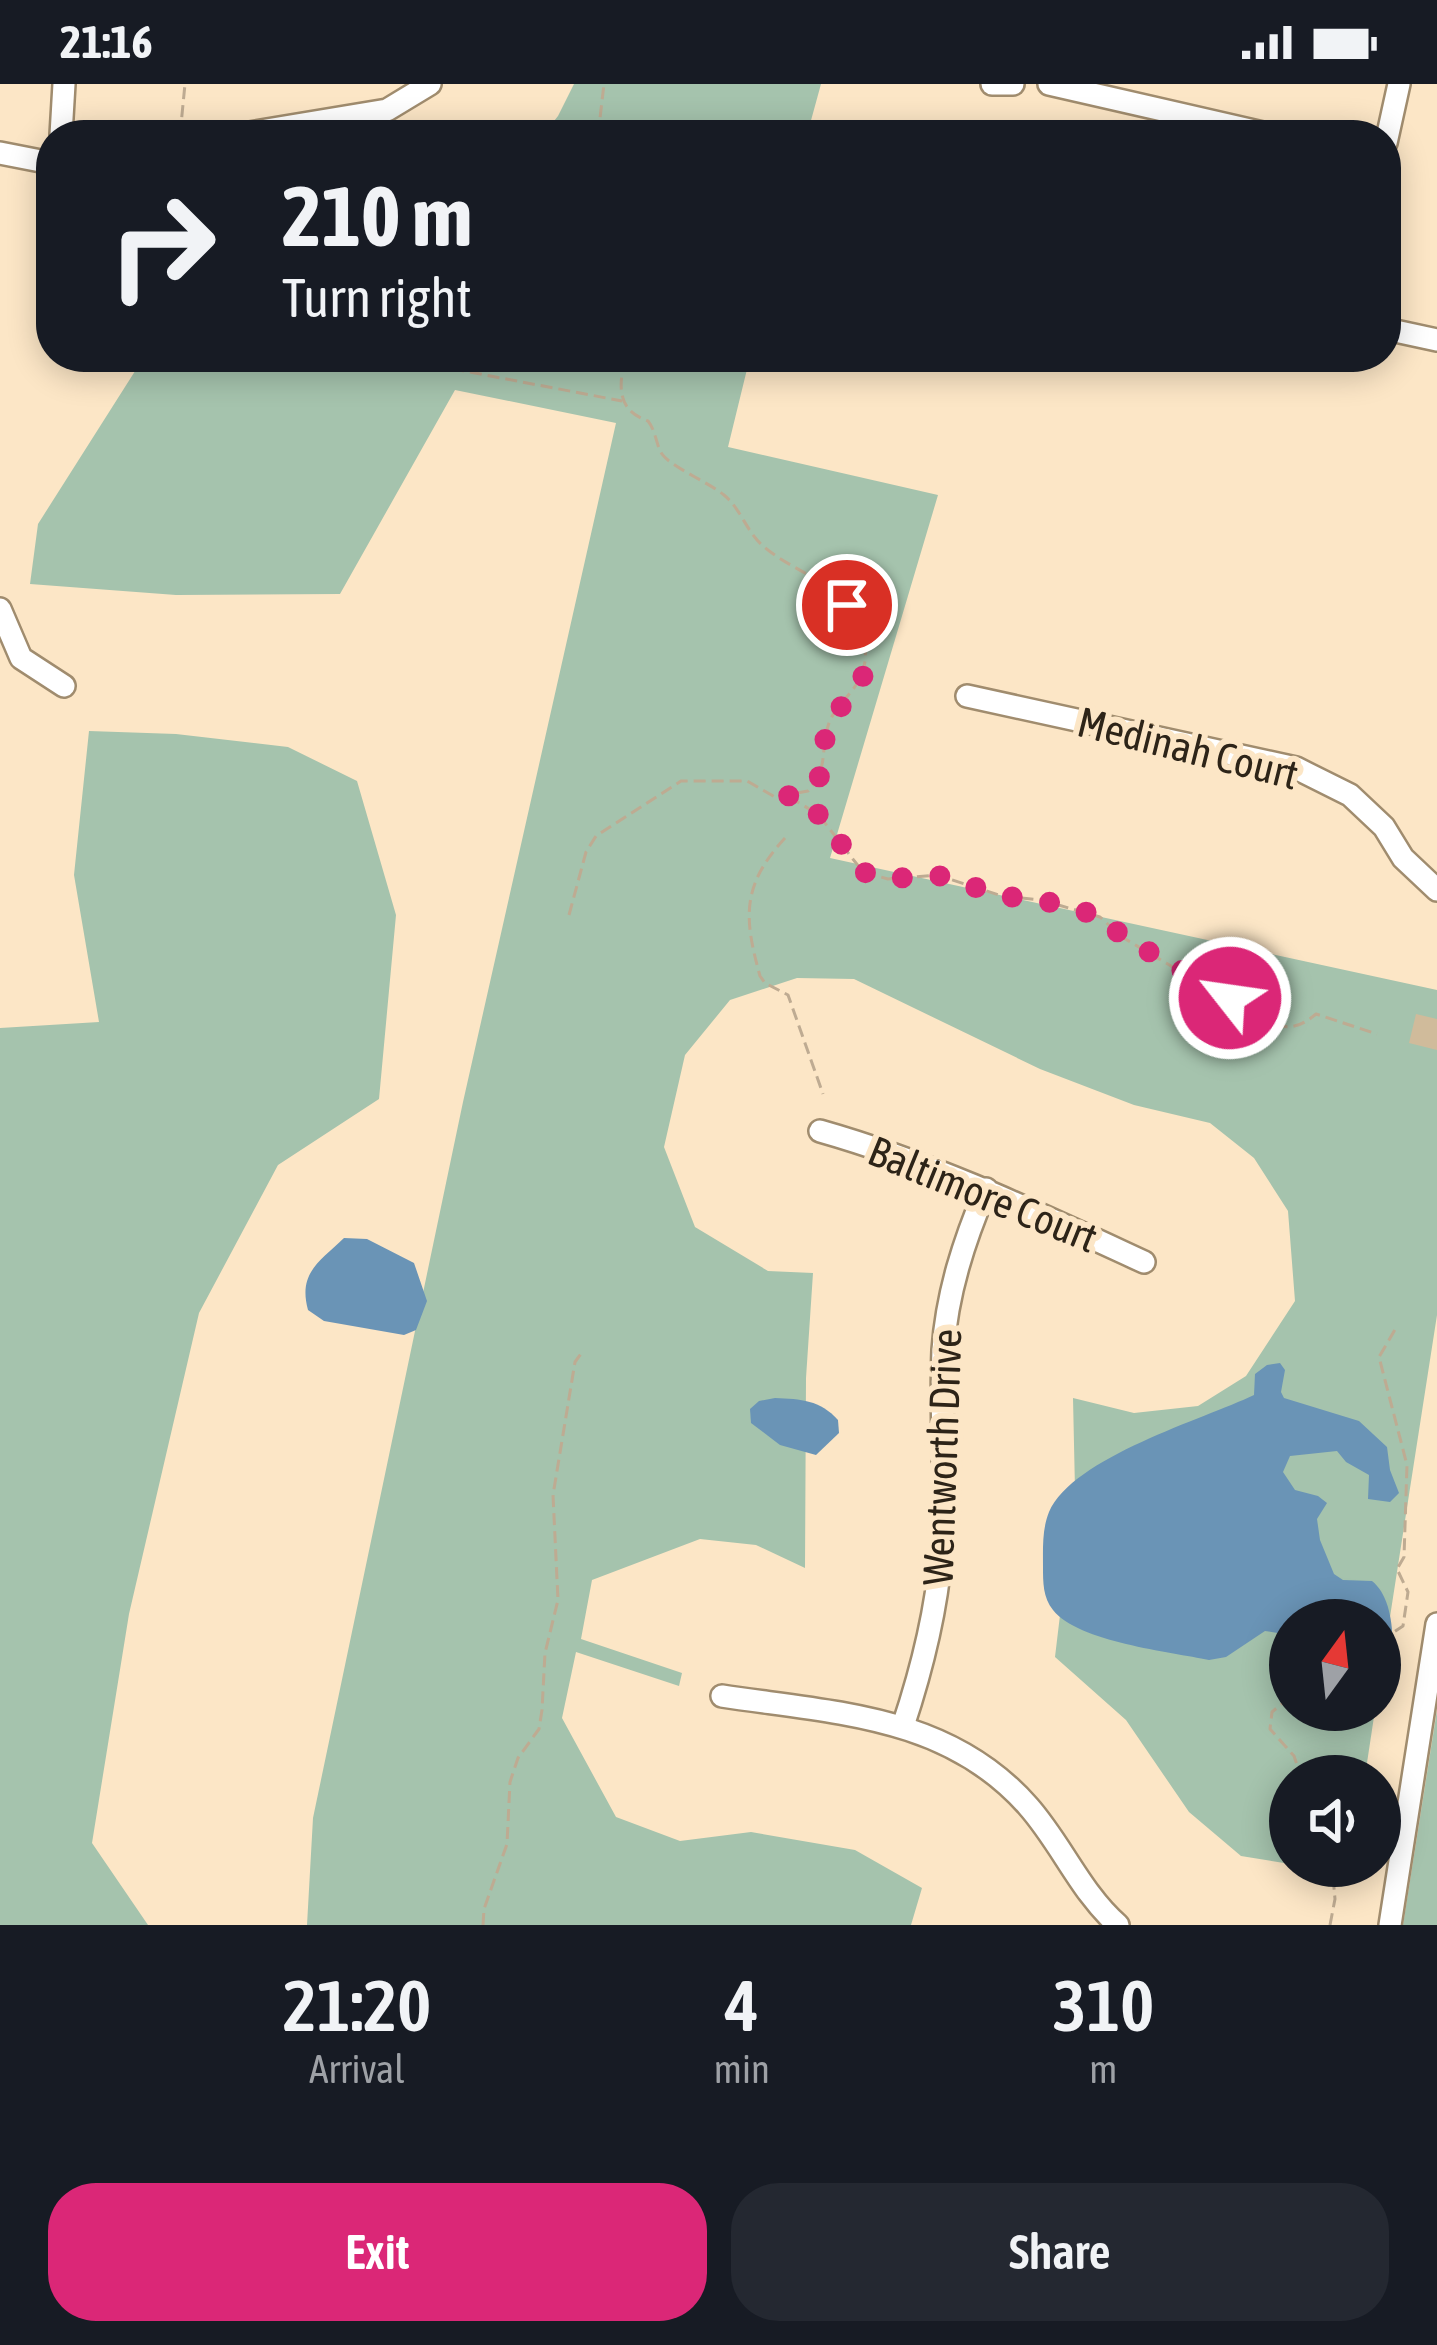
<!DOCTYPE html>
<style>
body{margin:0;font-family:"Asap Condensed",sans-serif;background:#242831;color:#f1f3f6;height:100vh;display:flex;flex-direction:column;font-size:45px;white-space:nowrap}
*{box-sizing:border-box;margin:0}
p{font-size:39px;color:#9ea1a6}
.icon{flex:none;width:66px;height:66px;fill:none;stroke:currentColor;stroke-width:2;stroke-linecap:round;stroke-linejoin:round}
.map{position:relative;height:1841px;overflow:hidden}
.sheet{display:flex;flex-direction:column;background:#171b24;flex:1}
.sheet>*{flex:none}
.guide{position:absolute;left:36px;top:36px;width:1365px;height:252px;border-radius:48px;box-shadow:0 6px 30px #0003;background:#171b24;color:#f1f3f6;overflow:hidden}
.needle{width:78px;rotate:15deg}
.tools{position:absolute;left:1269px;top:1515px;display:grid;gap:24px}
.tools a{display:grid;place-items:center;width:132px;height:132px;border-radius:50%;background:#171b24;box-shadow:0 6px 30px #0003;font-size:60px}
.pin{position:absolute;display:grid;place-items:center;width:102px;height:102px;color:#fff;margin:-51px;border:6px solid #fff;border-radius:50%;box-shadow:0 3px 12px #0007}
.me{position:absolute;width:132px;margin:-66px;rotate:300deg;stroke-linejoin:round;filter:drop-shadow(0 0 9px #0008)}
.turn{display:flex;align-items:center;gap:42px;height:252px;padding:0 48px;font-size:54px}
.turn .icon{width:156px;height:156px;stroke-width:2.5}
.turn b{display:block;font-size:84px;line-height:102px}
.eta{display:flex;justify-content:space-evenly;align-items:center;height:204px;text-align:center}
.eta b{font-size:72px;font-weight:600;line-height:84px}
.button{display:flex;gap:24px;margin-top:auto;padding:24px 48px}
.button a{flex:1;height:138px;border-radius:48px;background:#db2777;color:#fff;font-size:48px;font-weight:600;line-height:138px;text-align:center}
.button a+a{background:#242831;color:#f1f3f6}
.status{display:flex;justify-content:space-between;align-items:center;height:84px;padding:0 60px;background:#171b24;direction:ltr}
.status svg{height:33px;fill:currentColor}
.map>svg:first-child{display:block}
</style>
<div class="status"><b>21:16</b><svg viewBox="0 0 49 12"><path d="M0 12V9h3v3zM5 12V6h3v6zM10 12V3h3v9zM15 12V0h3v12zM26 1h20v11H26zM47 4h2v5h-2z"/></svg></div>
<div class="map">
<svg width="1437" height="1841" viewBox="0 0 1437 1841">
<rect width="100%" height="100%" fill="#fce6c6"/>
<g fill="#a5c3ad">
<polygon points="574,0 821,0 807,51 543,51 558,32"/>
<polygon points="144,273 750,273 728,363 938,411 830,774 1437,906 1437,1231 1380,1597 1380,1536 1290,1536 1290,1626 1375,1626 1365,1692 1290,1692 1290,1780 1241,1772 1189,1728 1126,1636 1055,1573 1075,1406 1073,1314 1134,1329 1198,1322 1246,1292 1295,1217 1288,1127 1254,1074 1210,1039 1134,1021 1040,985 854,895 797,894 730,916 685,971 664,1063 695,1143 768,1187 813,1189 806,1294 805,1484 756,1461 700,1455 592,1496 581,1555 682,1589 679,1602 576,1568 562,1634 616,1733 680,1757 751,1748 855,1766 922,1804 911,1841 307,1841 313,1734 463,1018 616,339 455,306 340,510 176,511 30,500 38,440"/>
<polygon points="89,647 176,650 288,663 357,697 396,831 379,1015 278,1081 199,1229 129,1530 92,1759 148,1841 0,1841 0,944 99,938 74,791"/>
<polygon points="1437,1626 1437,1841 1403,1841"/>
</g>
<g fill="#6a94b6">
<path d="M344 1154 367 1155 414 1179 427 1217 416 1246 404 1251 324 1237 308 1226C298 1189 319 1178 344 1154Z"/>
<path d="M1280 1279 1285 1286 1281 1308 1284 1314 1359 1337 1387 1363 1390 1386 1399 1409 1390 1418 1368 1415 1369 1391 1346 1378 1337 1367 1290 1372 1283 1388 1295 1406 1318 1412 1327 1419 1317 1435 1320 1456 1334 1490 1343 1496 1372 1497C1400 1519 1396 1588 1380 1618V1536H1290V1551L1265 1547 1226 1573 1209 1576C1171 1568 1078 1558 1053 1526 1043 1514 1043 1498 1043 1483 1043 1465 1042 1445 1049 1428 1073 1373 1204 1335 1254 1311L1255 1290 1267 1281Z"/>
<path d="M775 1314C801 1315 820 1316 838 1336L839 1349 816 1371 780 1361 751 1339 750 1325 759 1317Z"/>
</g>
<polygon fill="#d0bb9b" points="1416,930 1437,935 1437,966 1409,959"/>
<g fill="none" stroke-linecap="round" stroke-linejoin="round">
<defs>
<g id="minor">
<polyline points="992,0 1013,0"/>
<polyline points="1049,0 1272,51"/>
<polyline points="61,51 64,0"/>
<polyline points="237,51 387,26 430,0"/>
<polyline points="1386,59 1399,0"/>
<polyline points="0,69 51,79"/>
<polyline points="1386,245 1437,256"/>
<polyline points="0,525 21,574 64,602"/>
<polyline points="967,612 1296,684 1350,711 1384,743 1403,774 1437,806"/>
<path d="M820 1047C933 1079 1038 1129 1144 1178"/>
<path d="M722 1612C834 1629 948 1631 1028 1722 1061 1759 1081 1809 1118 1841"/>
<path d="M903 1642C922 1585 936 1530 941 1470 947 1402 940 1334 943 1266 947 1209 964 1157 986 1105"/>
<polyline points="1390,1841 1437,1540"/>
</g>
</defs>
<use href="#minor" stroke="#a08c6e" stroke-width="26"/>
<g stroke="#beab92" stroke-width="3" stroke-dasharray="12 6" stroke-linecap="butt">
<polyline points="180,51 185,0"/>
<polyline points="598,51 604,0"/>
<polyline points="363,273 459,286 622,317"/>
<path d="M789 713 818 730 863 788 888 795 937 791 1002 812 1041 816 1100 833 1122 853 1264 937C1287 945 1297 946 1316 930L1377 950"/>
<path d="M785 754C741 802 744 834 760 892L765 899 788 911 823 1010"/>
<path d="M569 831 586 768 596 752 681 697H747L775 713 808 707C829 686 820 664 829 639 838 615 862 606 865 577 872 505 802 496 763 462 746 447 741 425 724 411 710 399 671 383 662 370 656 361 656 347 648 337 616 326 619 302 625 273"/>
<polyline points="1380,1557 1403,1542 1408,1508 1397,1485 1404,1473 1407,1381 1379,1273 1396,1244"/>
<polyline points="1290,1613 1272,1628 1270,1645 1294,1672 1301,1692"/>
<polyline points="483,1841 484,1825 507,1760 510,1698 518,1674 539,1645 542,1626 545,1569 558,1516 553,1411 575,1278 583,1267"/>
<polyline points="1330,1841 1335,1815 1332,1782"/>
</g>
<use href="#minor" stroke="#fff" stroke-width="21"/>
</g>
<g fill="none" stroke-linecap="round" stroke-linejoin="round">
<path stroke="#db2777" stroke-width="21" stroke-dasharray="0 37.8" d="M847 521C867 551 877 587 847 617 840 625 833 627 829 638 817 671 836 705 787 712L818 730 863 788 888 795 937 791 1002 812 1041 816 1100 832 1123 853 1230 914"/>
</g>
<g text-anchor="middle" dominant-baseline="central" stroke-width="12" stroke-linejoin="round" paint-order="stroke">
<g font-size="42" fill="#2d2418" stroke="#fce6c6">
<text transform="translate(1188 664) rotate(14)">Medinah Court</text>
<text transform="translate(983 1110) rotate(22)">Baltimore Court</text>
<text transform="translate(942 1373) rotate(-88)">Wentworth Drive</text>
</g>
</g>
</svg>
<div class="tools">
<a><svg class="needle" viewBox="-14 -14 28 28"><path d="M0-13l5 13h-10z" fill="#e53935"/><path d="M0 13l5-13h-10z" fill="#9ea1a6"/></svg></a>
<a><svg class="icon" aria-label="sound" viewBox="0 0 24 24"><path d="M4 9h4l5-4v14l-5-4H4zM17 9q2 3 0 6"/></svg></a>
</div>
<div class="pin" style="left:847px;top:521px;background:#d93025"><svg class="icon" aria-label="arrive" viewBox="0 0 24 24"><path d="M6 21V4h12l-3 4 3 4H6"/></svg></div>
<svg class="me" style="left:1230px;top:914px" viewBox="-20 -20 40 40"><circle r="17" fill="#db2777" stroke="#fff" stroke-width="3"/><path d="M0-11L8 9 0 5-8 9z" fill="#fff"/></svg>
<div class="guide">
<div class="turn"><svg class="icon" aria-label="right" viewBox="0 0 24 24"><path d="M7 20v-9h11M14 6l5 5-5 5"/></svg><div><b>210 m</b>Turn right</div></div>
</div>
</div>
<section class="sheet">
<div class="eta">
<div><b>21:20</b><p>Arrival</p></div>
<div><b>4</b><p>min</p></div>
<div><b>310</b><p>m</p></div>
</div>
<div class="button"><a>Exit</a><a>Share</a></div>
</section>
